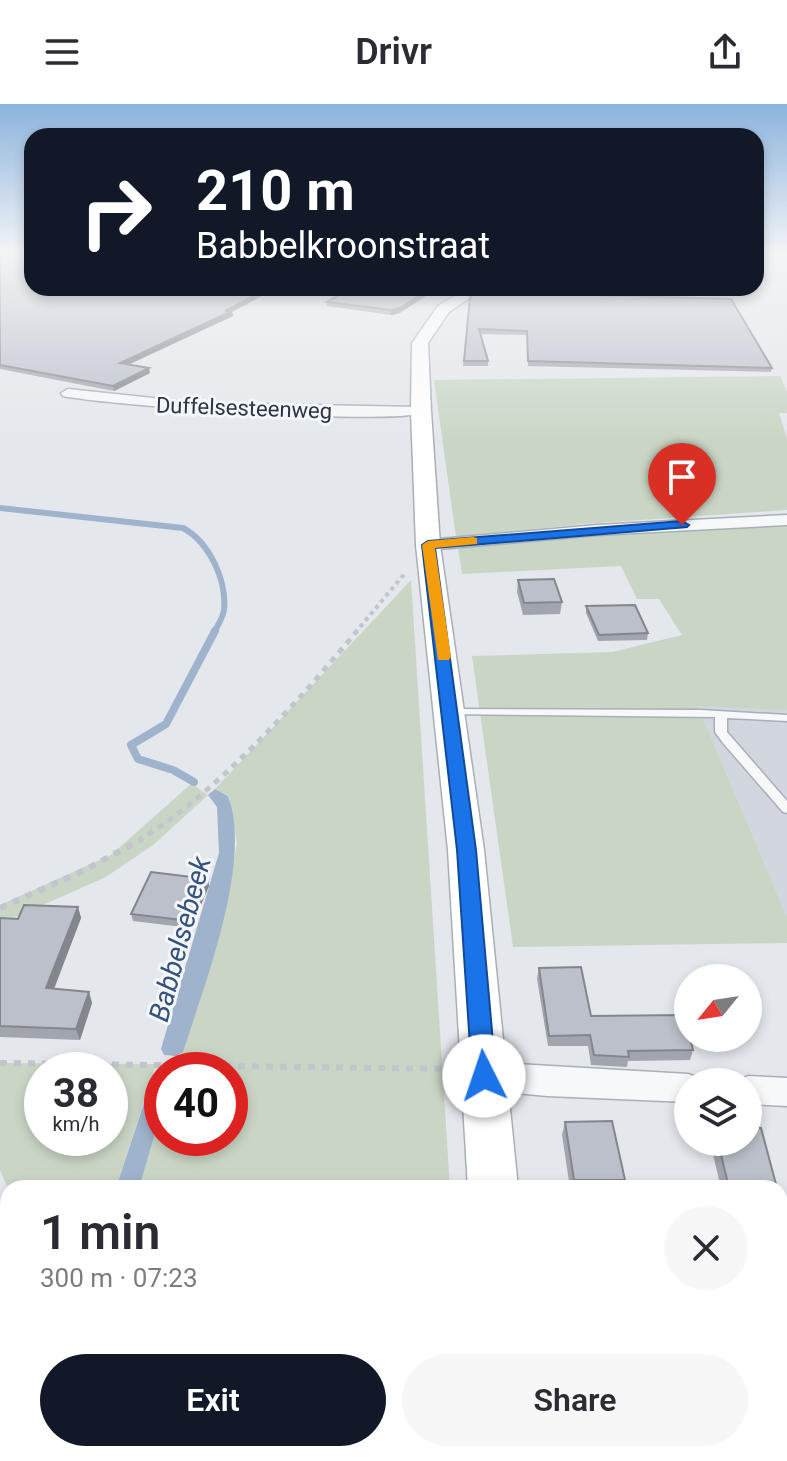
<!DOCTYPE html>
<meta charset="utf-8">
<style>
body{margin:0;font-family:Roboto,sans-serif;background:#f7f7f7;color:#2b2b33;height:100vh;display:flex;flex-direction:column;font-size:30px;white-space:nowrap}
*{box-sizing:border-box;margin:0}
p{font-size:26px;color:#7c7c81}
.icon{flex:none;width:44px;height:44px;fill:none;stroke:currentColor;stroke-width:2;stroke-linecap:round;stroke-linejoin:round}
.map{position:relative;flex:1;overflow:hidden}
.details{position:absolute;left:0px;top:1076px;width:788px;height:282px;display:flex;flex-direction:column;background:#fff;border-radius:24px 24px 0 0;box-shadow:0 4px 12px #0003}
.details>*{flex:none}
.banner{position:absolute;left:24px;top:24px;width:740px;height:168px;border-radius:24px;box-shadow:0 4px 12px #0003;background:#111827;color:#fff;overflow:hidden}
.needle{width:52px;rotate:240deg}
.tools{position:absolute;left:674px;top:860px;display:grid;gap:16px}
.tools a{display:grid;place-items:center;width:88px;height:88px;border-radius:50%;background:#fff;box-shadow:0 4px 12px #0003;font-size:40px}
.speed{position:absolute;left:24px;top:948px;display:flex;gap:16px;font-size:40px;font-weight:700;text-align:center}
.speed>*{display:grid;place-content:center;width:104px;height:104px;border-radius:50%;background:#fff;box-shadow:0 4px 12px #0003;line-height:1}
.speed small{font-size:20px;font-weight:400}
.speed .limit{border:12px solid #d22;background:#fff;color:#111}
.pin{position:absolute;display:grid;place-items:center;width:68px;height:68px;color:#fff;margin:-82px -34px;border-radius:50% 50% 50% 0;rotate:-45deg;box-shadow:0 0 8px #0007}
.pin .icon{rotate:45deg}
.me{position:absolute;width:88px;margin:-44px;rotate:356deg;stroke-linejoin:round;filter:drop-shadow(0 0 6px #0008)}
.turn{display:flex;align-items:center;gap:28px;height:168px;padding:0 40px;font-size:36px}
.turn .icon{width:104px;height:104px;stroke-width:2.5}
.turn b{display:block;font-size:56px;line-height:68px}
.round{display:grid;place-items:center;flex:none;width:84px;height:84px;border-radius:42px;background:#f7f7f7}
.head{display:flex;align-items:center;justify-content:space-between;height:136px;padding:0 40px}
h1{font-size:48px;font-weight:600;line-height:60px}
.button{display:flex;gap:16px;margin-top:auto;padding:16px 40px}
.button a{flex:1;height:92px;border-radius:48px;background:#111827;color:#fff;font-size:32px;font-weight:600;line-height:92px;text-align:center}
.button a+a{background:#f7f7f7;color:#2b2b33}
header{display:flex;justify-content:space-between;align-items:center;height:104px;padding:0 40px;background:#fff;font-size:36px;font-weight:600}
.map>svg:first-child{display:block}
</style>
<header><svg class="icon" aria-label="menu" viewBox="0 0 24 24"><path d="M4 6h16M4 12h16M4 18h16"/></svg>Drivr<svg class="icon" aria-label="share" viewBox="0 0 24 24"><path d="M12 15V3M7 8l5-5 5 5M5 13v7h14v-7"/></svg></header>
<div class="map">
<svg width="787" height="1357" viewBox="0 0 787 1357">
<rect width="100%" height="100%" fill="#e4e7ec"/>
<polygon fill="#d2d6de" points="698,601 787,606 787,813 701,609"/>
<g fill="#c9d6c5" fill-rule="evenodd">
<polygon points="780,272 787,288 787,309 779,309 787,334 787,406 583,420 456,433 434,276"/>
<polygon points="787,421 787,606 698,602 787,813 787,839 513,843 472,552 612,548 682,531 659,495 637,495 621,462 462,470 458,443 546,433"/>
<polygon points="411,476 450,1084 139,1084 162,1006 162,1034 230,1034 230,966 175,966 199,898 227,796 237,739 229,692 215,685"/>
<polygon points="191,680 208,691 153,741 106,773 0,820 0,801 111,751"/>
<path d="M0 959 156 960 116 1084H8L0 1066ZM42 966H110V1034H42Z"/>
<polygon points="203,1350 467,1350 467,1357 210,1357"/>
</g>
<g fill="#9fb4cc">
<path d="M215 685 228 692C253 757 204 882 183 948L176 952 164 951 161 945 219 749 217 703 208 691Z"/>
<polygon points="158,968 162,969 162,1006 139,1084 116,1084 153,972"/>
</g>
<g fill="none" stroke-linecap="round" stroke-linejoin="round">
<path stroke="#9fb4cc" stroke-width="6" d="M0 404 183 424C209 438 227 476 224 506 223 514 217 522 214 529"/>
<polyline stroke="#9fb4cc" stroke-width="8" points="194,678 173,666 138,655 131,641 166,620 215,527"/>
<defs>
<polygon id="lane" points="450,605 701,606 787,611 787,617 727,614 727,628 787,697 787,709 783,708 723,639 715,628 715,613 446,610 444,608"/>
<g id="street">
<path d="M68 285 200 299 421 303 428 307C407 323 105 301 63 292L61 289Z"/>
<polygon points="787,411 787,421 597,431 428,446 419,441 428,436 597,421"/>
<polygon points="484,958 688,970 700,974 701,978 688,978 688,998 547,992 484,986 473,982 468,972 473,962"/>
<polygon points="748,972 787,974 787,1002 748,1000 748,978 735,978"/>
</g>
<g id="secondary">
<polygon points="467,184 484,184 449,208 428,239 431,307 440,441 484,746 518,1084 468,1084 448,746 416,441 411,307 412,239 438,202"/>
<polygon points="0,1160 8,1163 8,1230 0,1227"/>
<polygon points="72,1350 137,1350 140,1357 75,1357"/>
<polygon points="484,1350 544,1350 546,1357 484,1357"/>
</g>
</defs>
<use href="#lane" stroke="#a9aeb7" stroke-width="3"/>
<use href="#street" stroke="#a9aeb7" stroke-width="3"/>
<use href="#secondary" stroke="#a9aeb7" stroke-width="3"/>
<polyline stroke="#c2c5cb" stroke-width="4" stroke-dasharray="4 4" stroke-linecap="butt" points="355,529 406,468"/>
<path stroke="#c2c5cb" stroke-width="5" stroke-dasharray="6 6" stroke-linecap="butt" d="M138 737C218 688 297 599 357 527"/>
<g stroke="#c2c5cb" stroke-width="6" stroke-dasharray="7 7" stroke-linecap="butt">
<polyline points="0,804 83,767 142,735"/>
<polyline points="0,959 451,965"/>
</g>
<use href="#lane" fill="#f7f8fa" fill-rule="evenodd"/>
<use href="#street" fill="#f7f8fa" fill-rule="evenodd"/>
<use href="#secondary" fill="#fff" fill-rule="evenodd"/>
</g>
<g fill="#a1a5ae">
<polygon points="0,148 232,208 233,212 128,261 150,269 114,287 0,265"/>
<polygon points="352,184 400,209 391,211 327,202 327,198"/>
<polygon points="606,184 597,191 772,264 771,268 528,262 527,231 481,230 488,257 488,262 463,262 470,193"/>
<polygon points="518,476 562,498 560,510 523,511 517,488"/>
<polygon points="586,502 648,529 647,536 598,537 586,509"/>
<polygon points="208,775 209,782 191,824 133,817 131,810"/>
<polygon points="78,803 81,814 54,885 89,888 92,899 80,936 0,933 0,814 18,815"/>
<polygon points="539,864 591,912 693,946 690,956 628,957 627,963 591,961 588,942 548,942 537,875"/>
<polygon points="565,1018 625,1076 623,1084 570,1084 562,1031"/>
<polygon points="710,1038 748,1038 777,1084 721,1084"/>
<polygon points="616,1350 735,1350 739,1357 618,1357"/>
</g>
<g fill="#83868d">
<polygon points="269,184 277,184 232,208 233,212 121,264 120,259"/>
<polygon points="431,184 438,184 400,209 391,211 391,206"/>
<polygon points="602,184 606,184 592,195 593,191"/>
<polygon points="149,264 150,269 114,287 113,282"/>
<polygon points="208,775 209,782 191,824 190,817"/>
<polygon points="78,803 81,814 50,895 46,884"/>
<polygon points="89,888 92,899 80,936 76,925"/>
</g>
<g fill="#bbc0ca" stroke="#83868d" stroke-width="2">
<polygon points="0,148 32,148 32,184 269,184 225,207 232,207 120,259 149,264 113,282 0,261"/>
<polygon points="352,184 431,184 400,204 391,206 327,198"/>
<polygon points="483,184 602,184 593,191 731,195 772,264 528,257 527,227 479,225 488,257 464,257 470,193"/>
<polygon points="554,475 562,498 524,499 518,476"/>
<polygon points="635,501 648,529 599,531 586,502"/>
<polygon points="151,768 208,775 190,817 131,810"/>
<polygon points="24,801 78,803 46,884 89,888 76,925 0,922 0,814 18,815"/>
<polygon points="581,863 591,912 683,911 688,928 688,934 690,934 693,946 628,947 629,953 594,951 590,931 549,932 539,864"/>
<polygon points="612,1017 625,1076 574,1076 565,1018"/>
<polygon points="748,1023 761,1024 777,1084 729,1084 718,1038 748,1038"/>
<polygon points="624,1350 735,1350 739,1357 626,1357"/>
</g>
<linearGradient id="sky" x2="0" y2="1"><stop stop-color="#8bb4dd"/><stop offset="0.44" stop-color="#f3f4f6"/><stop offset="1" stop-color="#f3f4f6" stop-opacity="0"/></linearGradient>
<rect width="787" height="338" fill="url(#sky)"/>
<polygon fill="#1a73e8" stroke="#114b97" stroke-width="2" points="682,417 689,421 687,423 435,444 476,746 496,972 493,979 484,982 475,979 472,972 457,746 422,441 428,437"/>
<polygon fill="#f59e0b" points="473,433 477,434 477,440 435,444 451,553 449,556 438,556 422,441 428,437"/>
<g text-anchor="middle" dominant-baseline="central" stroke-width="6" stroke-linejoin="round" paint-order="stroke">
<g font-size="22" fill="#2b3445" stroke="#f4f6f9">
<text transform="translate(244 304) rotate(2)">Duffelsesteenweg</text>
</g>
<g font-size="28" font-style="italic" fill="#34527a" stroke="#f4f6f9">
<text transform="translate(180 835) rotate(-75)">Babbelsebeek</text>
</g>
</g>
</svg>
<div class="tools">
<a><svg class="needle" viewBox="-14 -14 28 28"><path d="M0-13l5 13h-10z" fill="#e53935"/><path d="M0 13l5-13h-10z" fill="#7c7c81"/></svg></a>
<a><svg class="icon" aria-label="layers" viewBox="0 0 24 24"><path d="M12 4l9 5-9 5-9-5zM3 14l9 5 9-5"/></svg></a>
</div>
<div class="speed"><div>38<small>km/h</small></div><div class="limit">40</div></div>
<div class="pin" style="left:682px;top:421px;background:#d93025"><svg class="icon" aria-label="arrive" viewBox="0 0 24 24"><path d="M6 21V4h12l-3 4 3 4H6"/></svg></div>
<svg class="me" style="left:484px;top:972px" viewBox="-20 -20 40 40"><circle r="19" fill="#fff"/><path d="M0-13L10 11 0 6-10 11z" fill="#1a73e8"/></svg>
<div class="banner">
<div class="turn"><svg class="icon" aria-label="right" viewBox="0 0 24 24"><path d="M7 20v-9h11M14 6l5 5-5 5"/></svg><div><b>210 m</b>Babbelkroonstraat</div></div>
</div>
<section class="details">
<div class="head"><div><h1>1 min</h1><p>300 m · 07:23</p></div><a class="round"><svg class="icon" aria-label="close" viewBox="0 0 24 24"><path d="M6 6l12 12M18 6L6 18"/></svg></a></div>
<div class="button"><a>Exit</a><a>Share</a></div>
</section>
</div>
